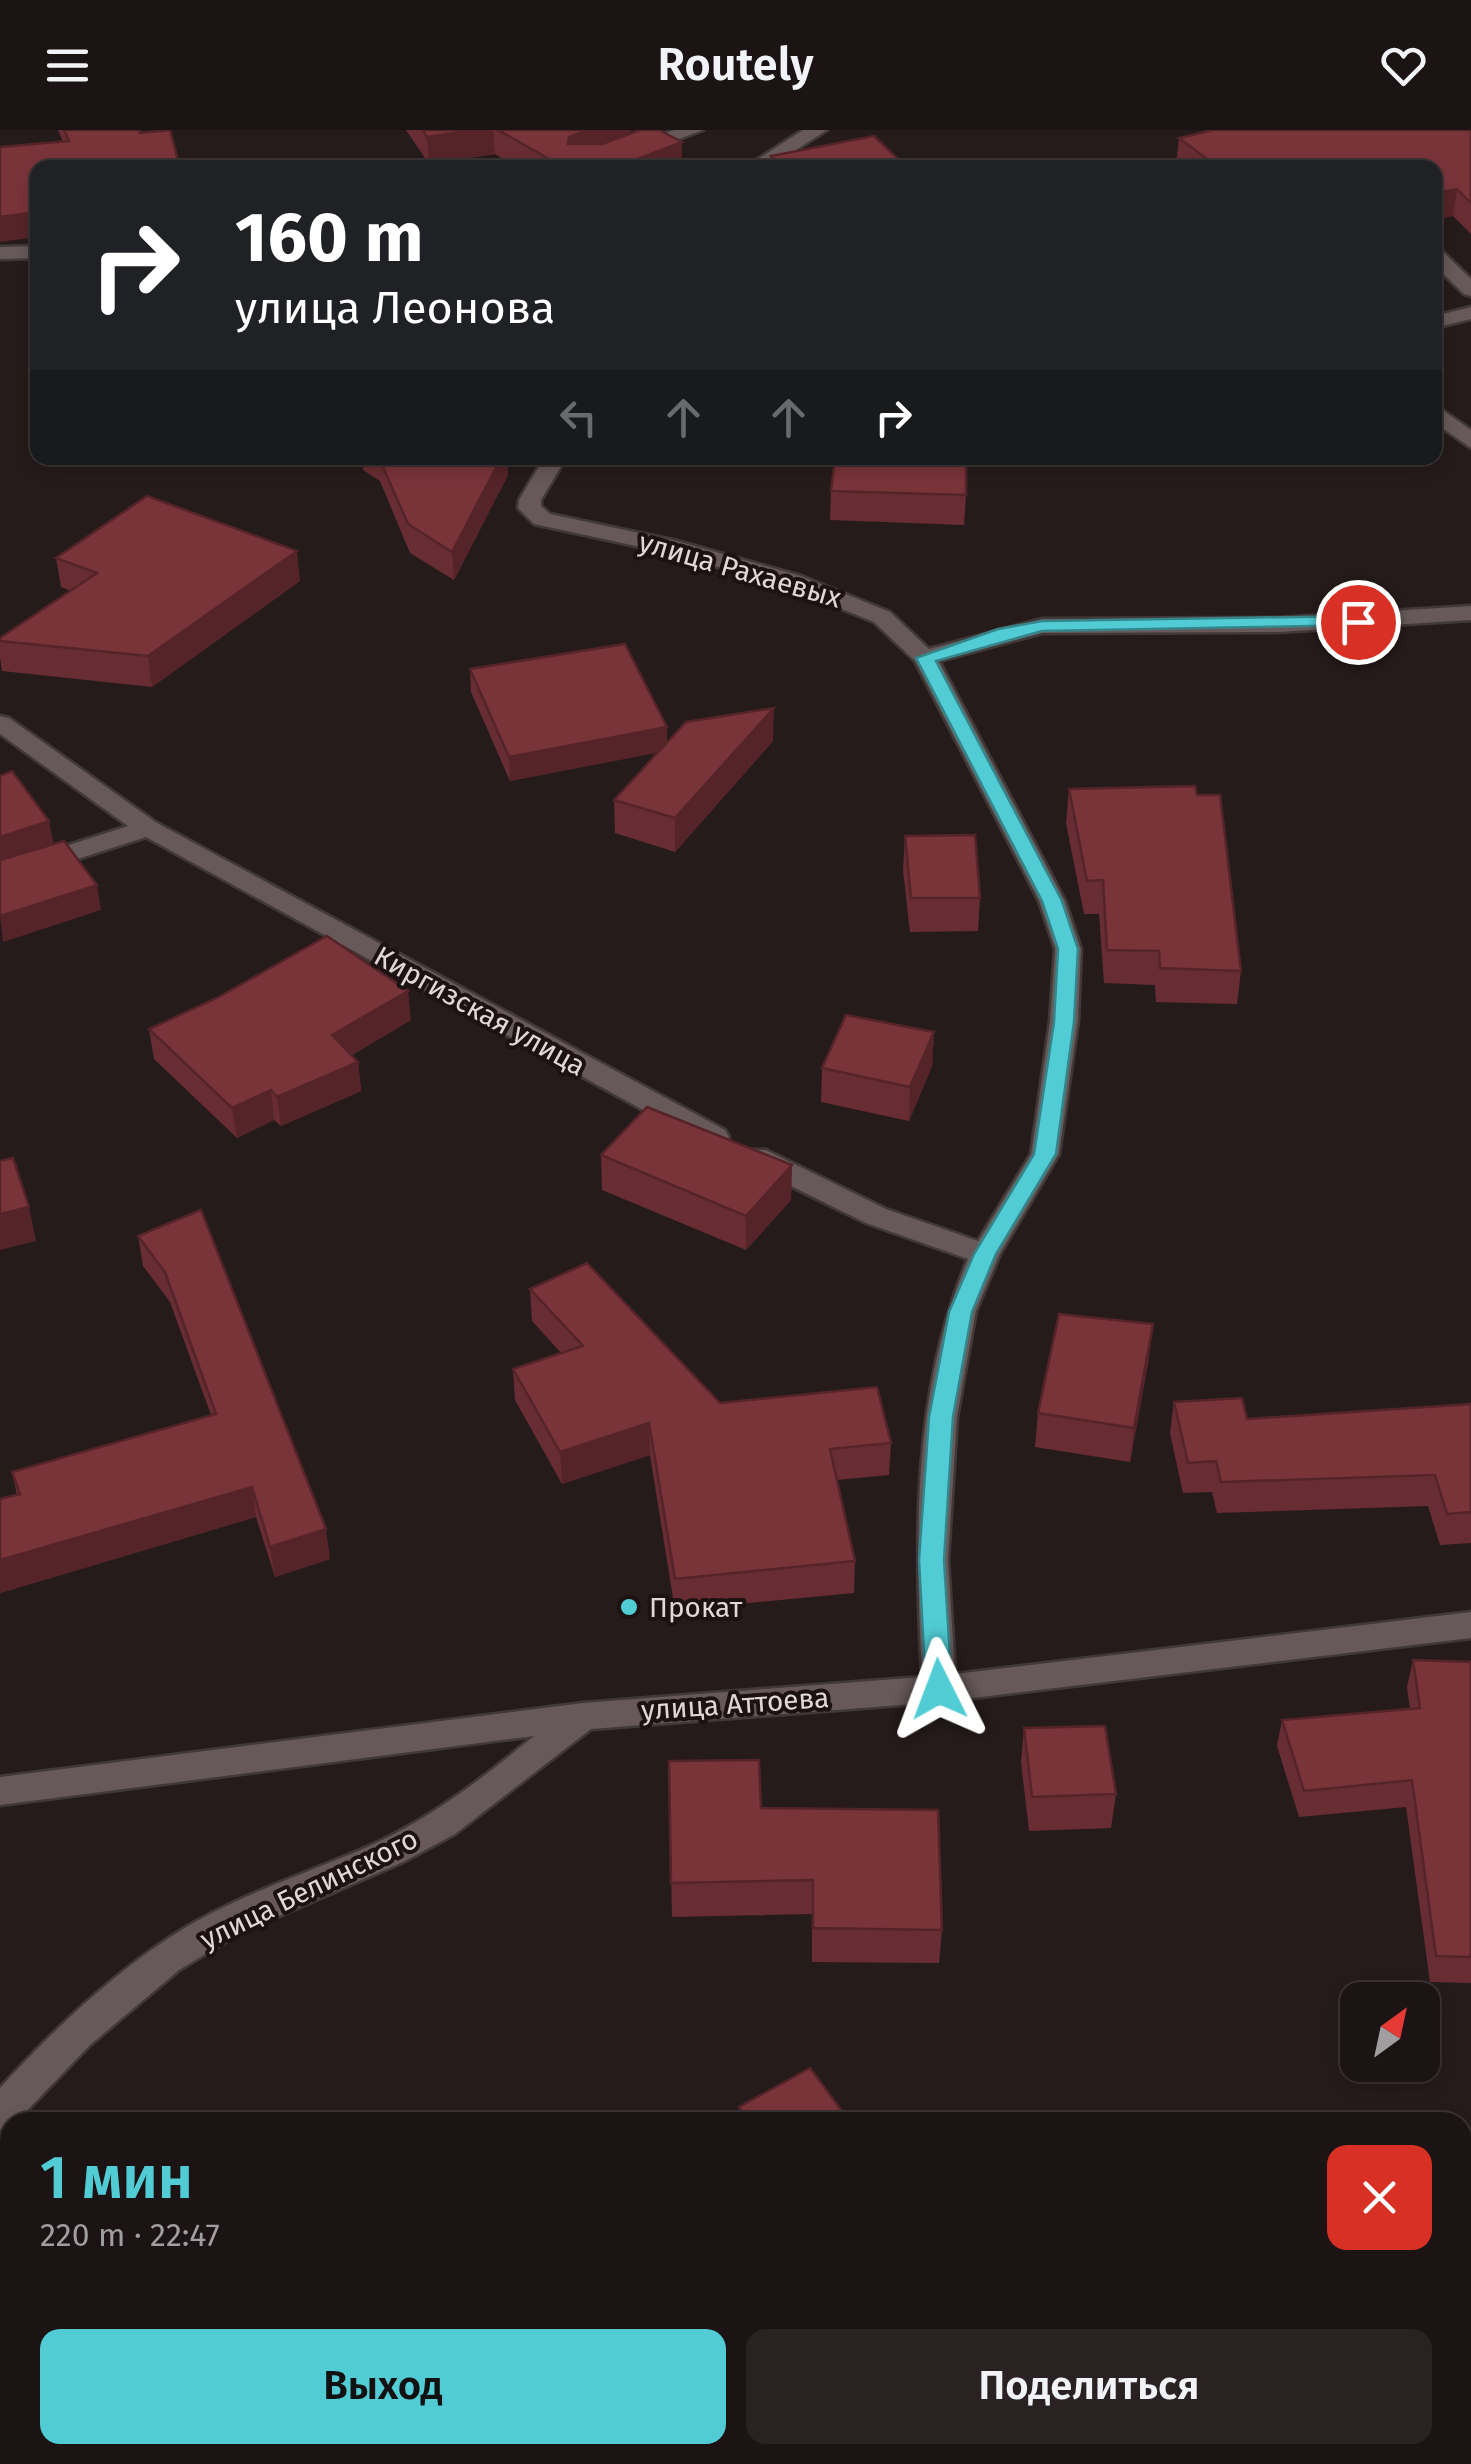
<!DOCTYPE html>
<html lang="ru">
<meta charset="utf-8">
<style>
body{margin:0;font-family:"Fira Sans",sans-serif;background:#292122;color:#f1f3f6;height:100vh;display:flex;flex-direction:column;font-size:38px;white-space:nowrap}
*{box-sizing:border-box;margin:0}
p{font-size:32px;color:#a09ea0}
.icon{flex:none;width:55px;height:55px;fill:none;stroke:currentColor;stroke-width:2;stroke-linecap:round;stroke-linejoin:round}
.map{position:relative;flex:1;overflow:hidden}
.drawer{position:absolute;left:0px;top:1982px;width:1472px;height:352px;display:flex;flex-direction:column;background:#1c1414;border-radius:30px 30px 0 0;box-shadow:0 5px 15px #0003,0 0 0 2px #3a3334}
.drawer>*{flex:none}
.top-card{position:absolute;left:30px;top:30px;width:1412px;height:305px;border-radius:20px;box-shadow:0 5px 15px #0003,0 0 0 2px #3a3334;background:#202124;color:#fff;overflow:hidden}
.needle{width:65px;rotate:33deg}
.controls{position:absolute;left:1340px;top:1852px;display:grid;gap:20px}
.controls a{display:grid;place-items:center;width:100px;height:100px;border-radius:20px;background:#1c1414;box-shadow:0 5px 15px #0003,0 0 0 2px #3a3334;font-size:50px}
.pin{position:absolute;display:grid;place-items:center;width:85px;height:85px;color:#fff;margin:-42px;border:5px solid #fff;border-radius:50%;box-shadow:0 2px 10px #0007}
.me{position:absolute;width:110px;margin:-55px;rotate:357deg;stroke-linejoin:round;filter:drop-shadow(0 0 8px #0008)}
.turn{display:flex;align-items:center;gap:35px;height:210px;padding:0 40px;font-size:45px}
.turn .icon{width:130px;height:130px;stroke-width:2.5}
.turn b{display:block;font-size:70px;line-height:85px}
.lanes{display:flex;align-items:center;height:95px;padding:0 40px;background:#0003;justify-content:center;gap:50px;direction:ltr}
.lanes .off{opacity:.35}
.round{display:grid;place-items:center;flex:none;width:105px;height:105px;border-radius:20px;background:#292122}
.summary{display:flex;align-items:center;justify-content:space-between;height:170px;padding:0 40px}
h1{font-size:60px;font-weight:600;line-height:75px;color:#51ccd4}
.action{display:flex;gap:20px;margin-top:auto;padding:20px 40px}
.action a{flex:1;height:115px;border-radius:20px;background:#51ccd4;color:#111;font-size:40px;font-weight:600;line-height:115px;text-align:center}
.action a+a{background:#292122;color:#f1f3f6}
header{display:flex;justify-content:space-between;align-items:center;height:130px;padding:0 40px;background:#1c1414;font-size:45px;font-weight:600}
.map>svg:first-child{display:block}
</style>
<header><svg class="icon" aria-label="menu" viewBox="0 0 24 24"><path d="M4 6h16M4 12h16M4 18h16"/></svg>Routely<svg class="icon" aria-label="heart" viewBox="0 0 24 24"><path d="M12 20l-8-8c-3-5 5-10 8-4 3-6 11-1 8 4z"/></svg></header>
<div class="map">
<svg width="1471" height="2334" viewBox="0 0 1471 2334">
<rect width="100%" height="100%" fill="#261b1b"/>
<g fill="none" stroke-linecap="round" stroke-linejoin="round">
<defs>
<g id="minor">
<polygon points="674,0 703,0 601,38 571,38"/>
<polygon points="803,0 827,0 768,38 744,38"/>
<polygon points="38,116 38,128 0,129 0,117"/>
<polygon points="1435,119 1442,121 1471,149 1471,166 1464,164 1435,136"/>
<polygon points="1471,177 1471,189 1435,198 1435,186"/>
<polygon points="1435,275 1471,300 1471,318 1435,293"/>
<path d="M544 328H566L541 370V376L550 384 677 411 801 446 890 482 929 519 1042 489 1279 488 1471 476V490L1279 502 1042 503 939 531 1065 771 1081 819 1078 891 1059 1024 1000 1124 976 1181 957 1287 948 1430 955 1544 1471 1482V1508L939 1572 591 1599 455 1704 403 1732 240 1803 179 1840 90 1915 16 1992 0 2000V1958C54 1899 115 1841 183 1799 244 1762 313 1742 378 1712 436 1685 485 1646 534 1606L0 1675V1647L583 1573 922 1547C915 1407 912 1260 968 1129L866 1093 746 1034 742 1027 746 1020H766L886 1079 978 1111 1031 1024 1050 891 1055 819 1039 771 915 531 874 492 785 456 673 424 534 394 518 378 519 370Z"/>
<polygon points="0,586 9,588 157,693 725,1000 729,1007 725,1014 705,1014 146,707 0,754 0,737 128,696 0,604"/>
</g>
</defs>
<use href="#minor" stroke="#413838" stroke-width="5"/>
<use href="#minor" fill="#675959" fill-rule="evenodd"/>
</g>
<g fill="#682d32">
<polygon points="58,0 139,0 63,12"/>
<polygon points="406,0 631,0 631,3 682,38 518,38 495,24 429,34"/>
<polygon points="1471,0 1471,104 1453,86 1435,89 1435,38 1180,38 1176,35 1179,8"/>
<polygon points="771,26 782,38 770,38"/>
<polygon points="362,328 507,328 508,345 454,450 410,423 380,351 363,340"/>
<polygon points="831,361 966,365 964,395 830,390"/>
<polygon points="56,428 300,451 152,557 2,541 0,527 0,508 71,461 61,457"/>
<polygon points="470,539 667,612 773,611 675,722 615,703 614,670 657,622 510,651 471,562"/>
<polygon points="1069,659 1241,841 1237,874 1156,872 1155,855 1104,853 1099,784 1084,784 1066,693"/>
<polygon points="905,706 980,768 978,801 910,802 903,740"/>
<polygon points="217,868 411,890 352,925 358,932 361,961 281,996 274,990 237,1008 154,929 149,899"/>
<polygon points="934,902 932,936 909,991 821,972 822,938"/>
<polygon points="601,1025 792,1035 791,1070 746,1120 602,1060"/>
<polygon points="201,1080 330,1429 275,1447 256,1387 0,1463 0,1369 17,1365 12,1342 211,1285 170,1172 143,1136 138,1106"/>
<polygon points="530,1159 720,1273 891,1313 889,1345 837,1350 855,1431 854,1463 675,1480 650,1325 562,1354 515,1270 513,1239 561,1223 532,1191"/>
<polygon points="1149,1228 1130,1332 1035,1317 1038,1283"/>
<polygon points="1174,1272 1247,1289 1471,1274 1471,1413 1440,1415 1428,1376 1217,1383 1212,1362 1183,1363 1170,1303"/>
<polygon points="1413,1530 1471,1532 1471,1853 1430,1852 1406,1677 1299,1687 1277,1616 1282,1590 1410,1579 1407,1557"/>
<polygon points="1024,1598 1116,1664 1111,1698 1029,1701 1021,1632"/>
<polygon points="669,1631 942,1800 939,1833 812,1832 812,1784 672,1787"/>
<polygon points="739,1977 850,1992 739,1992"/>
</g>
<g fill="#552429">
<polygon points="473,0 493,0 495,24 429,34 427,7"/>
<polygon points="588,0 631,0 631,12 570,34 568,14 569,7"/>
<polygon points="682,12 682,38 614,38"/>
<polygon points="1457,59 1453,86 1435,89 1435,63"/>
<polygon points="38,82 38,107 0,112 0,87"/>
<polygon points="501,328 507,328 508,345 454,450 452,422"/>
<polygon points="297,421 300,451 152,557 148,526"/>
<polygon points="774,578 773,611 675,722 675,688"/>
<polygon points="667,597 667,621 510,651 509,627"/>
<polygon points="49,691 54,716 0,734 0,707"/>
<polygon points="97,755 101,780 3,812 0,786"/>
<polygon points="408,861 411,890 335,935 332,905"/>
<polygon points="934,902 932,936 909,991 910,957"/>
<polygon points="358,932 361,961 281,996 277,967"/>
<polygon points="271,960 274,990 237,1008 232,978"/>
<polygon points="792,1035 791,1070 746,1120 746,1086"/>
<polygon points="29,1077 36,1111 0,1120 0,1084"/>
<polygon points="1153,1194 1149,1228 1130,1332 1134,1298"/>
<polygon points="649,1293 650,1325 562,1354 560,1322"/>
<polygon points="252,1357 256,1387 0,1463 0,1430"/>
<polygon points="326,1399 330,1429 275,1447 270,1417"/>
</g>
<g fill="#79343a" stroke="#552429" stroke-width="2.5">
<polygon points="64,0 139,0 140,3 170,0 180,38 38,38 38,82 0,87 0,17 69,11"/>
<polygon points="423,0 473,0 427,7"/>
<polygon points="498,0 588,0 569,7 568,14 602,14 640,0 659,0 682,12 614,38 565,38"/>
<polygon points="1213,0 1471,0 1471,73 1457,59 1435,63 1435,38 1219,38 1179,8"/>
<polygon points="874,6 907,38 782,38 771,26"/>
<polygon points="379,328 501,328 452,422 408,394"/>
<polygon points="835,328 966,328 966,365 831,361"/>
<polygon points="147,366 297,421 148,526 0,511 0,508 97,443 56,428"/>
<polygon points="625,514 667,597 509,627 470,539"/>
<polygon points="774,578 675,688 614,670 686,592"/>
<polygon points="12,641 49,691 0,707 0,646"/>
<polygon points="1195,656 1197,665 1220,665 1241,841 1160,838 1159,821 1107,820 1103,750 1087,751 1069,659"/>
<polygon points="975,705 980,768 911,768 905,706"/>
<polygon points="64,711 97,755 0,786 0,730"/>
<polygon points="327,806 408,861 332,905 358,932 277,967 271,960 232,978 149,899 217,868"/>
<polygon points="846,885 934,902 910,957 822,938"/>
<polygon points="647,977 792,1035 746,1086 601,1025"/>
<polygon points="13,1028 29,1077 0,1084 0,1031"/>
<polygon points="201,1080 326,1399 270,1417 252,1357 0,1430 0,1369 20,1364 12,1342 216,1284 165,1142 138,1106"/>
<polygon points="587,1133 720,1273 877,1257 891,1313 830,1319 855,1431 675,1449 649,1293 560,1322 513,1239 583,1216 530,1159"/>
<polygon points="1059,1184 1153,1194 1134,1298 1038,1283"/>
<polygon points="1242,1268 1247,1289 1471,1274 1471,1382 1447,1384 1435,1345 1221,1352 1216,1331 1188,1333 1174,1272"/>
<polygon points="1413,1530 1471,1532 1471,1827 1436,1826 1412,1650 1304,1661 1282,1590 1420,1578"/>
<polygon points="1105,1596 1116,1664 1032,1667 1024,1598"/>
<polygon points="759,1630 761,1678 938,1680 942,1800 813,1798 813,1750 671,1753 669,1631"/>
<polygon points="810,1938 850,1992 750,1992 739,1977"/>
<polygon points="364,2325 465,2325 471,2329 467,2334 356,2334"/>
<polygon points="492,2325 584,2325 596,2334 485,2334"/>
</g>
<polygon fill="#51ccd4" stroke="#35858a" stroke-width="2.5" points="1358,486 1366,492 1364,495 1042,501 936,531 1062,771 1078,819 1074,892 1056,1024 996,1124 972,1182 953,1287 944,1430 952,1559 948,1566 930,1566 926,1559 919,1430 929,1287 949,1182 974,1124 1034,1024 1054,892 1058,819 1042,771 916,528 998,499 1042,491"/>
<circle fill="#51ccd4" stroke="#1d1212" stroke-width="4" cx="629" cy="1477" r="10"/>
<g text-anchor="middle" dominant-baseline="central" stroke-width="8" stroke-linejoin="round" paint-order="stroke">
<g font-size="28" fill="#e0d8d8" stroke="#1d1212">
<text transform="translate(740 440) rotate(16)">улица Рахаевых</text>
<text transform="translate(480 881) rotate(29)">Киргизская улица</text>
<text transform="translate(735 1574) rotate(-4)">улица Аттоева</text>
<text transform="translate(309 1759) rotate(-26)">улица Белинского</text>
</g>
<g font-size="28" fill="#e0d8d8" stroke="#1d1212" text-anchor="start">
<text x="649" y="1477">Прокат</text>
</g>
</g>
</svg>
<div class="controls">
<a><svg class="needle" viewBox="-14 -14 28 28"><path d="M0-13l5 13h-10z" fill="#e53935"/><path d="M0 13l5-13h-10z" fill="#a09ea0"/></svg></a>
</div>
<div class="pin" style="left:1358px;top:492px;background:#d93025"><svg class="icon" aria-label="arrive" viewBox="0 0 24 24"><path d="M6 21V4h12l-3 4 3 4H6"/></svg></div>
<svg class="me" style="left:939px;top:1559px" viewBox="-20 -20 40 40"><path d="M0-17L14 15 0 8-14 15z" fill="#51ccd4" stroke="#fff" stroke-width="4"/></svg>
<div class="top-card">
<div class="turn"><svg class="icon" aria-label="right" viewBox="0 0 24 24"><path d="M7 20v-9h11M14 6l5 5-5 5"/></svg><div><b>160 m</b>улица Леонова</div></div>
<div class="lanes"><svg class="icon off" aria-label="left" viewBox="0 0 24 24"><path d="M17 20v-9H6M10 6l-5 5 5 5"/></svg><svg class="icon off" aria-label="ahead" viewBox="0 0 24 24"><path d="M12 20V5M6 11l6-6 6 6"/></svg><svg class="icon off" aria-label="ahead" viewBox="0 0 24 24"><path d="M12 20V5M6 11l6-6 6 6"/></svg><svg class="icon" aria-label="right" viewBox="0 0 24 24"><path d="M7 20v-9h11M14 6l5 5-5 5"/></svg></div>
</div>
<section class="drawer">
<div class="summary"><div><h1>1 мин</h1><p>220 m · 22:47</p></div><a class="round" style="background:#d93025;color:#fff"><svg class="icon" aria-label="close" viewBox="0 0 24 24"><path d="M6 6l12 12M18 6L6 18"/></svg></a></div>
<div class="action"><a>Выход</a><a>Поделиться</a></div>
</section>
</div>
